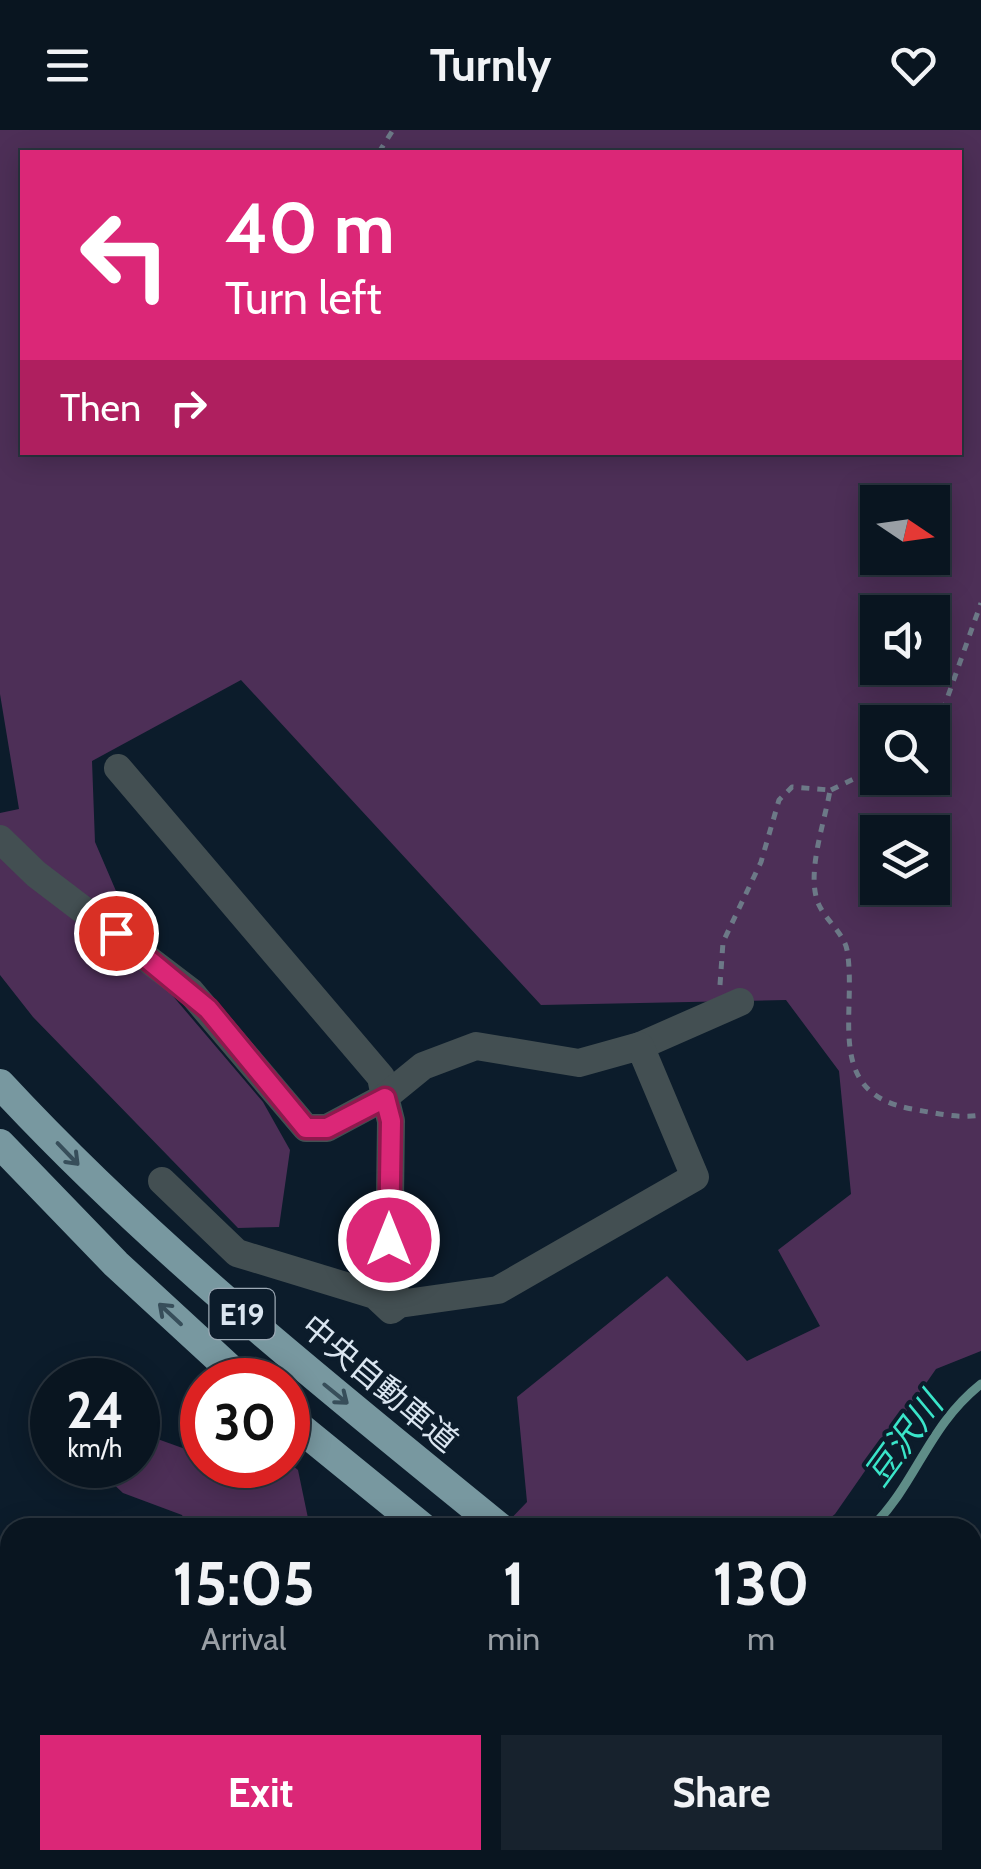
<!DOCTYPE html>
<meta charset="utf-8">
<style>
body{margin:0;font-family:Cabin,"Noto Sans JP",sans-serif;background:#17222d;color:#f1f3f6;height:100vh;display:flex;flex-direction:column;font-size:38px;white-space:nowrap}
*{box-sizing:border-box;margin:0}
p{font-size:32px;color:#999fa5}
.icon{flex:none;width:55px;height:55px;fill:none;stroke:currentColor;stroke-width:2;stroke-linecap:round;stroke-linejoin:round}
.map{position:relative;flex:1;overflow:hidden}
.panel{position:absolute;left:0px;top:1388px;width:982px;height:352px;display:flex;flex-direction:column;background:#091520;border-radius:30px 30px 0 0;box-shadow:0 5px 25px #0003,0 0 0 2px #29343e}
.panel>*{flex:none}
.guide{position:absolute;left:20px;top:20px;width:942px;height:305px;border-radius:0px;box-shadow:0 5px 25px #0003,0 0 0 2px #29343e;background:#db2777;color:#fff;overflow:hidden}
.needle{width:65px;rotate:103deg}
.tools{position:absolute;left:860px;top:355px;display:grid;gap:20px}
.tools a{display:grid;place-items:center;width:90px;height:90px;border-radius:0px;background:#091520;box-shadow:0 5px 25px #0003,0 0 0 2px #29343e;font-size:50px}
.speed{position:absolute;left:30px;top:1228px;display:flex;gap:20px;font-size:50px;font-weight:700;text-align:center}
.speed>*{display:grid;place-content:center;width:130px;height:130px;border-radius:50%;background:#091520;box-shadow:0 5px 25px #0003,0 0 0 2px #29343e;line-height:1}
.speed small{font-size:25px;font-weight:400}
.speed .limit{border:15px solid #d22;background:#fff;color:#111}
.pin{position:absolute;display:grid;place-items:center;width:85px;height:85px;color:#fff;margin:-42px;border:5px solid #fff;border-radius:50%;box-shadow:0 2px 10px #0007}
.me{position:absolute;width:110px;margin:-55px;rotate:0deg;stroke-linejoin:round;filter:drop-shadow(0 0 8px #0008)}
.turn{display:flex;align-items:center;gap:35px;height:210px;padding:0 40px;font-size:45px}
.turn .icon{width:130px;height:130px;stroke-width:2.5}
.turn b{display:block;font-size:70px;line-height:85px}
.then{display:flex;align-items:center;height:95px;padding:0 40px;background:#0003;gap:20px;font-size:38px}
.eta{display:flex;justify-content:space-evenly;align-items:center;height:170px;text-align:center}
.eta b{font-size:60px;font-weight:800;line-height:70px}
.cta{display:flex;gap:20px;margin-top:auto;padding:20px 40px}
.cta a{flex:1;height:115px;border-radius:0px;background:#db2777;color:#fff;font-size:40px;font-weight:800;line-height:115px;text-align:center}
.cta a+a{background:#17222d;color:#f1f3f6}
header{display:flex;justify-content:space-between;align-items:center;height:130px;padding:0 40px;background:#091520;font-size:45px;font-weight:800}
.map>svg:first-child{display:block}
</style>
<header><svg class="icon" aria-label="menu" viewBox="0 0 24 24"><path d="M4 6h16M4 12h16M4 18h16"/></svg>Turnly<svg class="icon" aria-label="heart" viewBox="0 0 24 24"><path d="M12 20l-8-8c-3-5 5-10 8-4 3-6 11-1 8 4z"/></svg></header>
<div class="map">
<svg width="981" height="1739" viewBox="0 0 981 1739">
<rect width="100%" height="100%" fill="#0c1c2b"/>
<g fill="#4d2f57" fill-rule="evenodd">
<path d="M0 0H981V1221L936 1239 835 1384 818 1398 503 1397 527 1372 517 1267 667 1146 747 1231 820 1196 778 1120 851 1064 839 941 786 870 541 875 241 550 92 631 95 712 149 838 263 972 290 1020 279 1097 238 1098 33 887 0 845V683L19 679 0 564ZM22 22H960V322H22ZM878 372H932V428H878ZM878 482H932V538H878ZM878 592H932V648H878ZM878 702H932V758H878Z"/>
<polygon points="138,1302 202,1325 202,1335 288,1332 298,1340 309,1393 318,1397 188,1397 182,1385 123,1363 93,1335 138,1335"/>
</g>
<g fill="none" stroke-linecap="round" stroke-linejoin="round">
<g stroke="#5f8d88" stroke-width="9">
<path d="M871 1398C917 1353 927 1297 981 1254"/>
<polyline points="147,1739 155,1730"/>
</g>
<polyline stroke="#2b3a49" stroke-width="28" stroke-dasharray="28 14" stroke-linecap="butt" points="769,1739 786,1730"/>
<g stroke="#6c7987" stroke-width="5" stroke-dasharray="8 8" stroke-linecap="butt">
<polyline points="379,22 393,0"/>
<polyline points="932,611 981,473"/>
<polyline points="831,660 878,637"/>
<path d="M720 855 723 812 761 732 779 670 792 657 830 660C825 692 805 745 819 775 826 790 844 804 847 820 858 882 822 963 912 979 935 983 958 989 981 985"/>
<polyline points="972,1443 981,1432"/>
<polyline points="927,1730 961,1739"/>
</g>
<g stroke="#434f52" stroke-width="28">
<polyline points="0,709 36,744 191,862 306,998 327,998 385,967 381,947 118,638"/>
<polyline points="640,916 740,872"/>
<polyline points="162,1051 237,1123 375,1165 391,1180 399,1174 498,1160 695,1047 640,916 579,933 476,916 423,936 385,967 391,991 389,1143 399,1174"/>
<polyline points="0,1487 10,1494"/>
<polyline points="972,1622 981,1618"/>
<polyline points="0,1623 10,1610"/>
<polyline points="464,1730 475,1739"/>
</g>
<g stroke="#69848a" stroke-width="30">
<polyline points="0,1673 10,1681"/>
<polyline points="73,1730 85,1739"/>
</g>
<g stroke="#7898a0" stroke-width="30">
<path d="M0 954C152 1118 327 1257 500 1398"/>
<polyline points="0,1014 116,1134 242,1250"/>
<polyline points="288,1288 423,1398"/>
<polyline points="803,1730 812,1739"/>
<polyline points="869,1730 877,1739"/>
</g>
</g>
<defs><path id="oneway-shaft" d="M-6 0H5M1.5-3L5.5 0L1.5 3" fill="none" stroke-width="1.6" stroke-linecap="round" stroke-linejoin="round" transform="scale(2.5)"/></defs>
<g stroke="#374e5a">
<use href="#oneway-shaft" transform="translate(68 1024) rotate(46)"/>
<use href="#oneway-shaft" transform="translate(170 1184) rotate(-137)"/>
<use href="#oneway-shaft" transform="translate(336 1264) rotate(39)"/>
</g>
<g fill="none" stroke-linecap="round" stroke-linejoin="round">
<defs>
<polyline id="route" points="116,803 208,879 306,998 327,998 385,968 391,991 389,1110"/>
</defs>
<use href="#route" stroke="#8e194d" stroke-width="25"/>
<use href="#route" stroke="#db2777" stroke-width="18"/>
</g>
<g text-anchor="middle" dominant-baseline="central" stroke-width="8" stroke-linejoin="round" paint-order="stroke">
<rect fill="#0c1c2b" stroke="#9ca9b5" stroke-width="2.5" x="209.5" y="1159" width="65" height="50" rx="8"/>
<g font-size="30" font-weight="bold" fill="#dae5f0">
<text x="242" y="1184">E19</text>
</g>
<g font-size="32" fill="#dae5f0" stroke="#0c1c2b">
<text transform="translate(380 1253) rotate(40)">中央自動車道</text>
</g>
<g font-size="35" font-style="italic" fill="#3ae5c9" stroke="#0c1c2b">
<text transform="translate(903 1309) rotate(-54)">豆沢川</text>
</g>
</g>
</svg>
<div class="tools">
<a><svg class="needle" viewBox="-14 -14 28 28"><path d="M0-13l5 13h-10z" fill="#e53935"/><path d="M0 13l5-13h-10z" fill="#999fa5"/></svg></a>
<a><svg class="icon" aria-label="sound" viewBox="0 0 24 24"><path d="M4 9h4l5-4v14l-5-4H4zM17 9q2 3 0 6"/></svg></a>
<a><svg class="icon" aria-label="search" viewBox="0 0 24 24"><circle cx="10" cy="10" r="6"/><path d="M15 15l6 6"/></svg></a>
<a><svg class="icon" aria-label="layers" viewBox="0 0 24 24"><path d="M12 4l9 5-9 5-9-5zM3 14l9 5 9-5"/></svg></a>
</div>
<div class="speed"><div>24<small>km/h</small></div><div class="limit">30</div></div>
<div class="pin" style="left:116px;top:803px;background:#d93025"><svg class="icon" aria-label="arrive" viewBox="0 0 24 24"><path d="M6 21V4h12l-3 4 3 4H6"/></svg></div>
<svg class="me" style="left:389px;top:1110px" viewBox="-20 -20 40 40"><circle r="17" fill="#db2777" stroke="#fff" stroke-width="3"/><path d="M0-11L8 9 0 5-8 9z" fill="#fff"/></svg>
<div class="guide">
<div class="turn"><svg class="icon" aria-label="left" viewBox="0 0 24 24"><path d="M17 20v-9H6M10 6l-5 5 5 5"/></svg><div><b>40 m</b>Turn left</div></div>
<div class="then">Then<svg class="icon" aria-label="right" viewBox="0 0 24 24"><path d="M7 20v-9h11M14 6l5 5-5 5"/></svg></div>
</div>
<section class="panel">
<div class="eta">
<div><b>15:05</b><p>Arrival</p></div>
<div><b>1</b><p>min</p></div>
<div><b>130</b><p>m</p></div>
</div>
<div class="cta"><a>Exit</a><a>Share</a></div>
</section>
</div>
